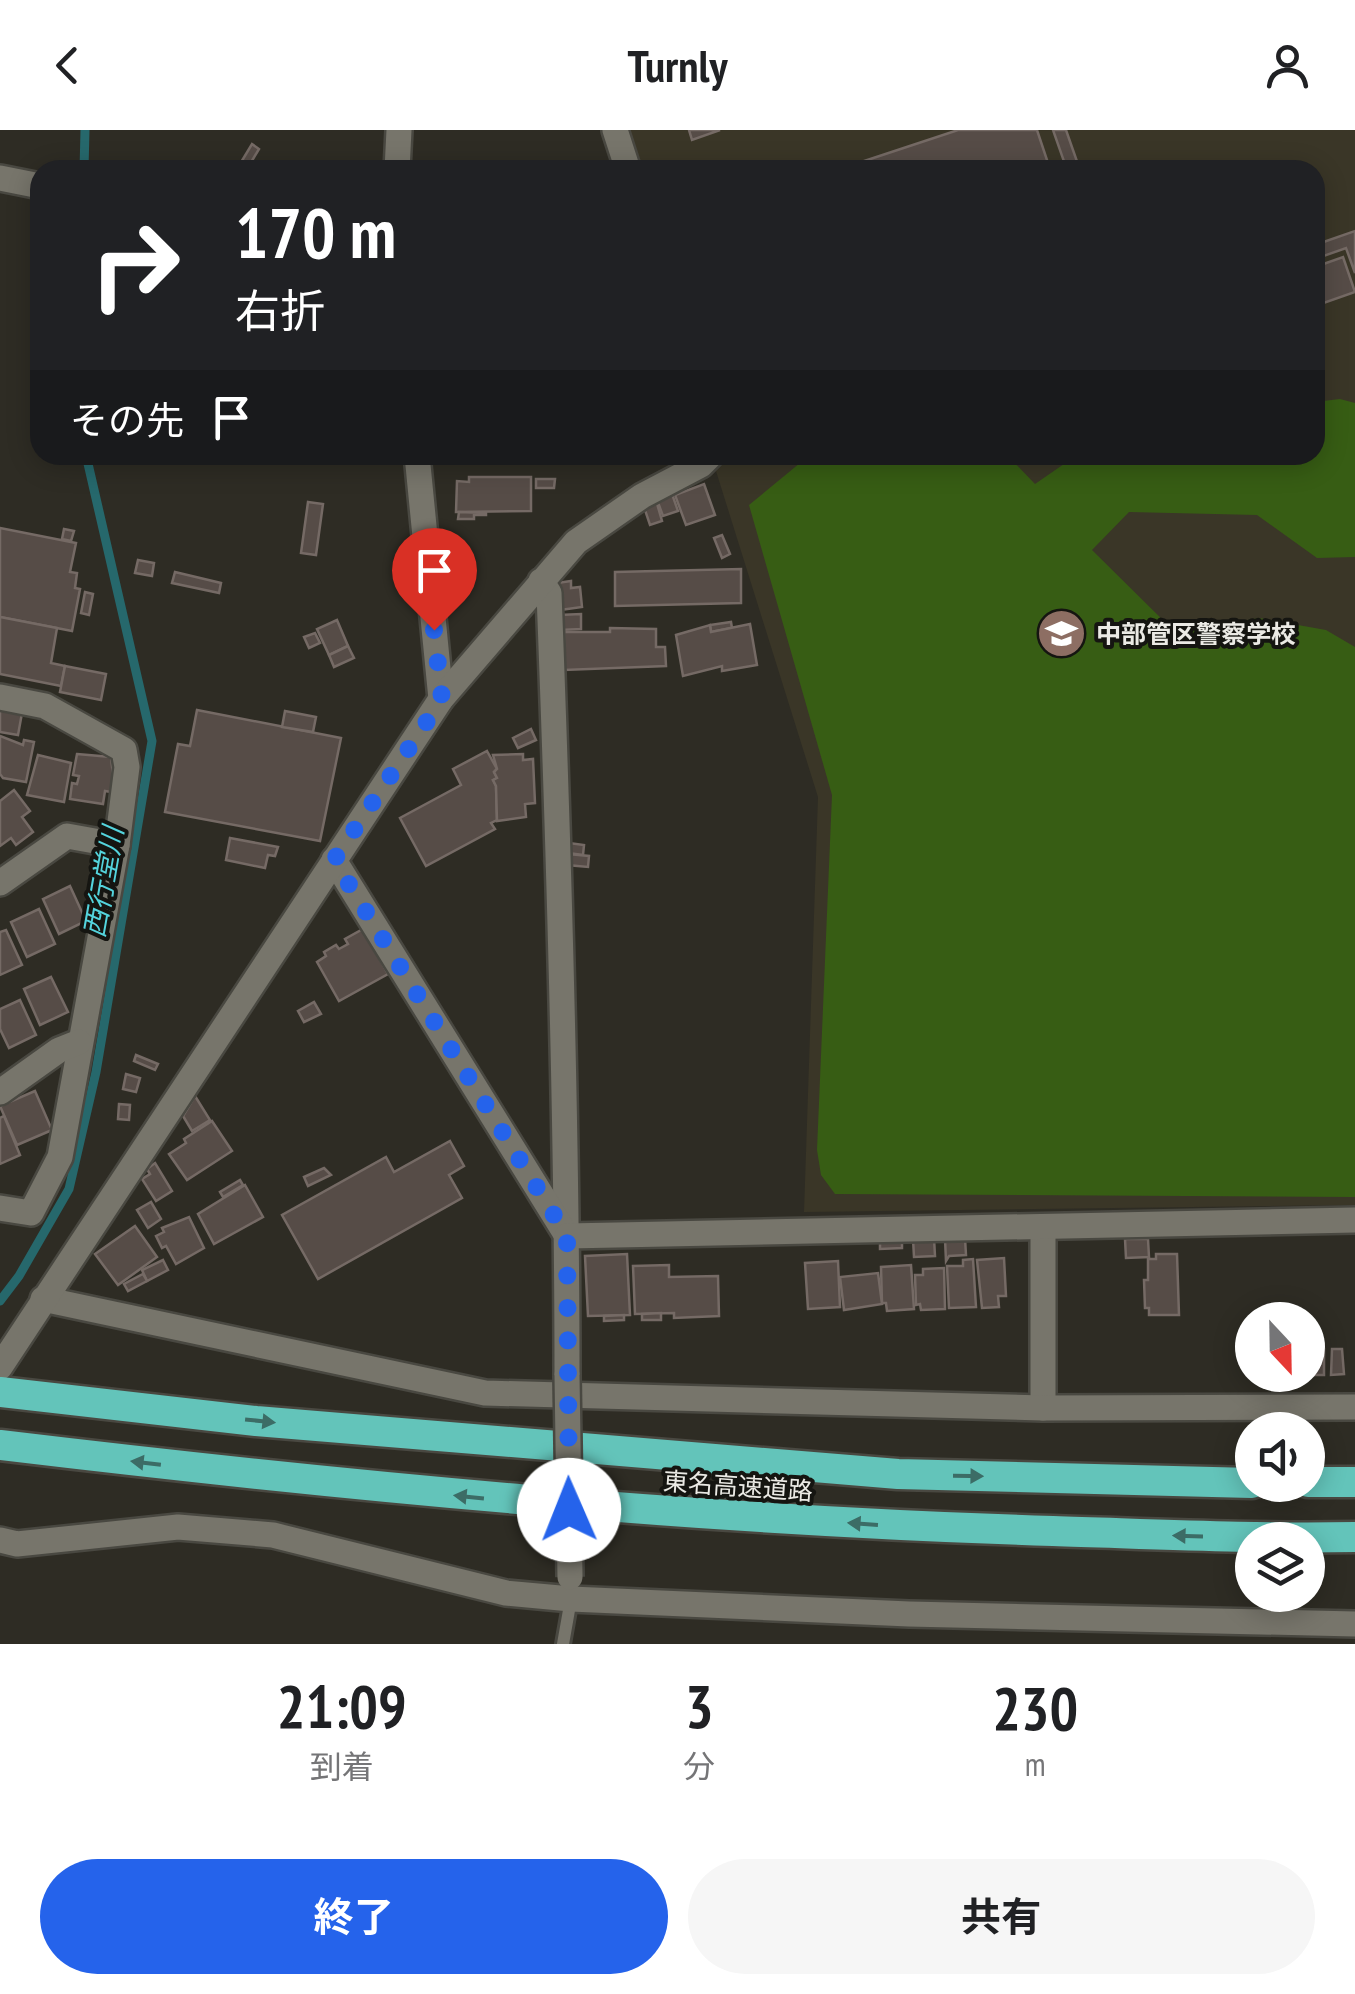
<!DOCTYPE html>
<html lang="ja">
<meta charset="utf-8">
<style>
body{margin:0;font-family:"PT Sans Narrow","Noto Sans JP",sans-serif;background:#f6f6f6;color:#202124;height:100vh;display:flex;flex-direction:column;font-size:38px;white-space:nowrap}
*{box-sizing:border-box;margin:0}
p{font-size:32px;color:#757577}
.icon{flex:none;width:55px;height:55px;fill:none;stroke:currentColor;stroke-width:2;stroke-linecap:round;stroke-linejoin:round}
.map{position:relative;height:1514px;overflow:hidden}
.sheet{display:flex;flex-direction:column;background:#fff;flex:1}
.sheet>*{flex:none}
.guide{position:absolute;left:30px;top:30px;width:1295px;height:305px;border-radius:30px;box-shadow:0 5px 25px #0003;background:#202124;color:#fff;overflow:hidden}
.needle{width:65px;rotate:158deg}
.fabs{position:absolute;left:1235px;top:1172px;display:grid;gap:20px}
.fabs a{display:grid;place-items:center;width:90px;height:90px;border-radius:50%;background:#fff;box-shadow:0 5px 25px #0003;font-size:50px}
.pin{position:absolute;display:grid;place-items:center;width:85px;height:85px;color:#fff;margin:-102px -42px;border-radius:50% 50% 50% 0;rotate:-45deg;box-shadow:0 0 10px #0007}
.pin .icon{rotate:45deg}
.me{position:absolute;width:110px;margin:-55px;rotate:359deg;stroke-linejoin:round;filter:drop-shadow(0 0 8px #0008)}
.turn{display:flex;align-items:center;gap:35px;height:210px;padding:0 40px;font-size:45px}
.turn .icon{width:130px;height:130px;stroke-width:2.5}
.turn b{display:block;font-size:70px;line-height:85px}
.then{display:flex;align-items:center;height:95px;padding:0 40px;background:#0003;gap:20px;font-size:38px}
.eta{display:flex;justify-content:space-evenly;align-items:center;height:170px;text-align:center}
.eta b{font-size:60px;font-weight:700;line-height:70px}
.cta{display:flex;gap:20px;margin-top:auto;padding:20px 40px}
.cta a{flex:1;height:115px;border-radius:60px;background:#2563eb;color:#fff;font-size:40px;font-weight:700;line-height:115px;text-align:center}
.cta a+a{background:#f6f6f6;color:#202124}
header{display:flex;justify-content:space-between;align-items:center;height:130px;padding:0 40px;background:#fff;font-size:45px;font-weight:700}
.map>svg:first-child{display:block}
</style>
<header><svg class="icon" aria-label="back" viewBox="0 0 24 24"><path d="M15 5l-7 7 7 7"/></svg>Turnly<svg class="icon" aria-label="person" viewBox="0 0 24 24"><circle cx="12" cy="8" r="4"/><path d="M4 21q1-7 8-7t8 7"/></svg></header>
<div class="map">
<svg width="1355" height="1514" viewBox="0 0 1355 1514">
<rect width="100%" height="100%" fill="#2e2c24"/>
<polygon fill="#3a3627" points="627,0 1355,0 1355,1075 804,1082 818,667 716,341 721,325 1315,325 1315,40 640,40"/>
<polygon fill="#375d14" points="1340,269 1355,273 1355,427 1317,428 1257,385 1129,382 1092,420 1176,503 1259,488 1326,500 1355,517 1355,1067 835,1064 821,1045 817,1020 832,665 749,375 800,333 827,325 1007,325 1035,354 1077,325 1315,325 1315,272"/>
<g fill="none" stroke-linecap="round" stroke-linejoin="round">
<g stroke="#26686c" stroke-width="9">
<polyline points="84,40 85,0"/>
<polyline points="0,1171 19,1146 69,1059 96,942 152,611 86,325"/>
</g>
</g>
<g fill="#564c47" stroke="#756a65" stroke-width="2.5">
<polygon points="689,0 720,0 692,10"/>
<polygon points="958,0 1037,0 1048,33 1025,40 837,40"/>
<polygon points="1053,0 1066,0 1080,40 1067,40"/>
<polygon points="252,14 259,19 247,39 240,34"/>
<polygon points="1355,101 1355,143 1346,118 1315,129 1315,115"/>
<polygon points="1343,127 1355,162 1315,176 1315,137"/>
<polygon points="469,347 531,347 531,381 456,382 457,351 469,352"/>
<polygon points="536,349 555,349 554,358 536,358"/>
<polygon points="704,354 715,385 686,395 675,365"/>
<polygon points="671,361 678,381 663,386 656,367"/>
<polygon points="656,370 662,391 650,395 643,374"/>
<polygon points="308,372 323,374 316,425 301,423"/>
<polygon points="459,382 486,383 486,385 474,385 474,389 458,389"/>
<polygon points="0,398 76,413 70,442 77,443 75,458 80,459 72,501 0,487"/>
<polygon points="64,399 74,401 71,411 62,409"/>
<polygon points="722,405 730,424 722,428 714,408"/>
<polygon points="138,430 154,433 152,446 135,443"/>
<polygon points="741,439 741,473 615,476 615,442"/>
<polygon points="175,442 221,453 219,463 172,453"/>
<polygon points="571,451 571,458 580,457 582,477 560,480 557,453"/>
<polygon points="85,462 93,464 89,485 81,483"/>
<polygon points="581,484 581,499 560,500 559,485"/>
<polygon points="0,487 57,498 51,533 65,536 61,556 0,544"/>
<polygon points="337,490 348,516 329,525 317,499"/>
<polygon points="731,492 732,498 711,502 710,495"/>
<polygon points="750,494 757,535 722,541 722,536 683,546 676,505 710,495 711,502"/>
<polygon points="610,498 656,499 656,517 665,517 666,536 564,540 564,502 610,502"/>
<polygon points="315,503 320,513 309,518 304,507"/>
<polygon points="348,516 354,528 334,537 329,525"/>
<polygon points="65,536 106,544 101,570 60,562"/>
<polygon points="0,579 22,583 18,605 0,602"/>
<polygon points="197,580 341,608 320,711 165,682 178,614 190,616"/>
<polygon points="285,581 316,587 313,602 282,597"/>
<polygon points="531,599 536,610 518,618 513,608"/>
<polygon points="0,606 23,615 24,610 34,612 26,652 3,648 0,644"/>
<polygon points="487,621 497,639 494,642 497,648 493,650 496,656 497,690 491,693 495,699 426,736 400,688 461,655 453,639"/>
<polygon points="77,624 111,627 113,646 111,662 105,661 103,674 70,669 72,653 77,654 79,646 73,645"/>
<polygon points="523,624 523,630 533,629 535,673 525,674 526,687 497,691 496,656 493,650 497,648 494,642 497,639 493,625"/>
<polygon points="38,625 71,633 64,672 27,665"/>
<polygon points="14,660 30,681 22,687 33,702 16,715 11,708 0,716 0,671"/>
<polygon points="230,708 278,717 275,726 268,725 265,738 226,730"/>
<polygon points="569,713 584,715 583,725 568,723"/>
<polygon points="568,724 589,726 588,737 567,735"/>
<polygon points="70,756 86,791 59,804 43,769"/>
<polygon points="39,779 55,814 27,827 11,792"/>
<polygon points="363,799 388,844 339,871 317,832 326,826 324,822 336,815 339,819 348,814 345,809"/>
<polygon points="6,800 22,835 0,845 0,802"/>
<polygon points="51,847 68,882 40,895 24,859"/>
<polygon points="20,870 36,905 9,918 0,899 0,879"/>
<polygon points="314,872 321,884 304,892 298,881"/>
<polygon points="136,925 158,934 155,940 134,931"/>
<polygon points="126,944 140,948 136,962 123,959"/>
<polygon points="35,961 52,1000 17,1015 0,976"/>
<polygon points="195,966 210,990 192,1001 183,986"/>
<polygon points="119,974 130,975 129,990 118,989"/>
<polygon points="4,986 20,1025 0,1034 0,988"/>
<polygon points="212,991 232,1021 187,1050 169,1024 186,1013 184,1009"/>
<polygon points="450,1011 464,1036 449,1045 462,1068 318,1149 282,1085 386,1027 394,1042"/>
<polygon points="155,1033 172,1061 156,1071 142,1049 150,1044 147,1039"/>
<polygon points="324,1038 331,1045 308,1056 304,1047"/>
<polygon points="240,1050 243,1055 223,1067 220,1062"/>
<polygon points="245,1055 263,1087 214,1114 198,1084"/>
<polygon points="151,1072 161,1089 148,1098 137,1080"/>
<polygon points="189,1087 204,1118 176,1134 166,1116 162,1118 156,1106 164,1102 162,1098"/>
<polygon points="135,1096 157,1127 118,1155 95,1124"/>
<polygon points="934,1108 935,1126 914,1127 913,1109"/>
<polygon points="965,1108 966,1125 949,1126 946,1131 945,1109"/>
<polygon points="880,1109 902,1109 902,1118 880,1119"/>
<polygon points="1125,1109 1148,1109 1149,1127 1126,1128"/>
<polygon points="627,1124 630,1185 588,1186 585,1126"/>
<polygon points="1156,1124 1177,1124 1179,1185 1149,1185 1149,1178 1145,1178 1144,1150 1148,1150 1148,1129 1156,1129"/>
<polygon points="1004,1128 1006,1166 998,1166 999,1177 982,1178 977,1130"/>
<polygon points="973,1129 976,1177 949,1178 947,1136 963,1136 963,1130"/>
<polygon points="163,1130 168,1140 147,1151 142,1140"/>
<polygon points="838,1131 840,1177 808,1179 805,1133"/>
<polygon points="669,1135 669,1147 718,1146 719,1186 674,1188 674,1183 635,1184 633,1136"/>
<polygon points="911,1135 914,1179 887,1181 886,1173 882,1173 881,1137"/>
<polygon points="944,1138 945,1179 921,1180 920,1174 916,1175 915,1145 923,1145 923,1139"/>
<polygon points="878,1143 882,1174 844,1180 840,1147"/>
<polygon points="143,1144 147,1151 128,1161 124,1154"/>
<polygon points="1300,1178 1300,1190 1287,1190 1289,1179"/>
<polygon points="661,1183 661,1190 642,1190 642,1184"/>
<polygon points="624,1185 624,1190 604,1191 604,1186"/>
<rect x="1314" y="1219" width="10" height="26"/>
<polygon points="1332,1219 1342,1219 1344,1244 1331,1245"/>
</g>
<g fill="none" stroke-linecap="round" stroke-linejoin="round">
<defs>
<polyline id="lane" points="563,1514 571,1469"/>
<g id="street">
<polyline points="615,0 628,40"/>
<polyline points="397,40 399,0"/>
<polyline points="0,48 40,56"/>
<polyline points="417,325 441,569"/>
<path d="M541 451 549 463C559 724 567 985 567 1245"/>
<polyline points="0,567 45,576 124,620 127,637 117,715 60,1027 31,1083 0,1078"/>
<polyline points="334,730 567,1106"/>
<polyline points="0,753 67,706 117,715"/>
<polyline points="0,962 59,920 79,912"/>
<polyline points="1043,1097 1043,1278"/>
<polyline points="567,1106 1355,1090"/>
<polyline points="43,1169 485,1263 1043,1278 1355,1277"/>
<polyline points="0,1237 441,569 576,412 642,366 701,335 711,325"/>
<polyline points="0,1410 17,1414 178,1397 273,1405 506,1463 571,1469 909,1484 1355,1494"/>
</g>
<g id="highway">
<polyline points="0,1262 256,1291 898,1344 1252,1353"/>
<path d="M0 1315C350 1357 700 1390 1053 1401 1154 1404 1254 1409 1355 1407"/>
<polyline points="1308,1352 1355,1352"/>
</g>
</defs>
<use href="#lane" stroke="#494841" stroke-width="18"/>
<use href="#street" stroke="#494841" stroke-width="30"/>
<use href="#highway" stroke="#494841" stroke-width="35"/>
<use href="#lane" stroke="#77756b" stroke-width="12"/>
<use href="#street" stroke="#77756b" stroke-width="25"/>
<use href="#highway" stroke="#63c4ba" stroke-width="30"/>
<defs>
<polyline id="street-bridge" points="567,1245 570,1447"/>
</defs>
<use href="#street-bridge" stroke="#494841" stroke-width="30" stroke-linecap="butt"/>
<use href="#street-bridge" stroke="#77756b" stroke-width="25"/>
</g>
<defs><path id="oneway-solid" d="M-6-.8H1V-3.2L6.5 0L1 3.2V.8H-6Z" transform="scale(2.5)"/></defs>
<g fill="#3c6c66">
<use href="#oneway-solid" transform="translate(260 1291) rotate(6)"/>
<use href="#oneway-solid" transform="translate(146 1333) rotate(-173)"/>
<use href="#oneway-solid" transform="translate(968 1346) rotate(1)"/>
<use href="#oneway-solid" transform="translate(469 1367) rotate(-174)"/>
<use href="#oneway-solid" transform="translate(863 1394) rotate(-176)"/>
<use href="#oneway-solid" transform="translate(1188 1406) rotate(-178)"/>
</g>
<g fill="none" stroke-linecap="round" stroke-linejoin="round">
<polyline stroke="#2563eb" stroke-width="18" stroke-dasharray="0 32.4" points="434,500 442,569 334,730 567,1106 569,1380"/>
</g>
<defs>
<symbol id="university-disc" viewBox="-11 -11 22 22"><circle r="9.5" fill="#8d6e63" stroke="#151511"/><path d="M0-5L7-2L0 1L-7-2ZM-4 1L0 2.5L4 1V4Q0 6-4 4Z" fill="#fff"/></symbol>
</defs>
<g fill-rule="evenodd">
<use href="#university-disc" x="1034" y="476" width="55" height="55"/>
</g>
<g text-anchor="middle" dominant-baseline="central" stroke-width="8" stroke-linejoin="round" paint-order="stroke">
<g font-size="25" font-weight="bold" fill="#ebeae5" stroke="#151511" text-anchor="start">
<text x="1096" y="504">中部管区警察学校</text>
</g>
<g font-size="25" fill="#ebeae5" stroke="#151511">
<text transform="translate(738 1356) rotate(4)">東名高速道路</text>
</g>
<g font-size="28" font-style="italic" fill="#54d4dd" stroke="#151511">
<text transform="translate(103 752) rotate(-80)">西行堂川</text>
</g>
</g>
</svg>
<div class="fabs">
<a><svg class="needle" viewBox="-14 -14 28 28"><path d="M0-13l5 13h-10z" fill="#e53935"/><path d="M0 13l5-13h-10z" fill="#757577"/></svg></a>
<a><svg class="icon" aria-label="sound" viewBox="0 0 24 24"><path d="M4 9h4l5-4v14l-5-4H4zM17 9q2 3 0 6"/></svg></a>
<a><svg class="icon" aria-label="layers" viewBox="0 0 24 24"><path d="M12 4l9 5-9 5-9-5zM3 14l9 5 9-5"/></svg></a>
</div>
<div class="pin" style="left:434px;top:500px;background:#d93025"><svg class="icon" aria-label="arrive" viewBox="0 0 24 24"><path d="M6 21V4h12l-3 4 3 4H6"/></svg></div>
<svg class="me" style="left:569px;top:1380px" viewBox="-20 -20 40 40"><circle r="19" fill="#fff"/><path d="M0-13L10 11 0 6-10 11z" fill="#2563eb"/></svg>
<div class="guide">
<div class="turn"><svg class="icon" aria-label="right" viewBox="0 0 24 24"><path d="M7 20v-9h11M14 6l5 5-5 5"/></svg><div><b>170 m</b>右折</div></div>
<div class="then">その先<svg class="icon" aria-label="arrive" viewBox="0 0 24 24"><path d="M6 21V4h12l-3 4 3 4H6"/></svg></div>
</div>
</div>
<section class="sheet">
<div class="eta">
<div><b>21:09</b><p>到着</p></div>
<div><b>3</b><p>分</p></div>
<div><b>230</b><p>m</p></div>
</div>
<div class="cta"><a>終了</a><a>共有</a></div>
</section>
